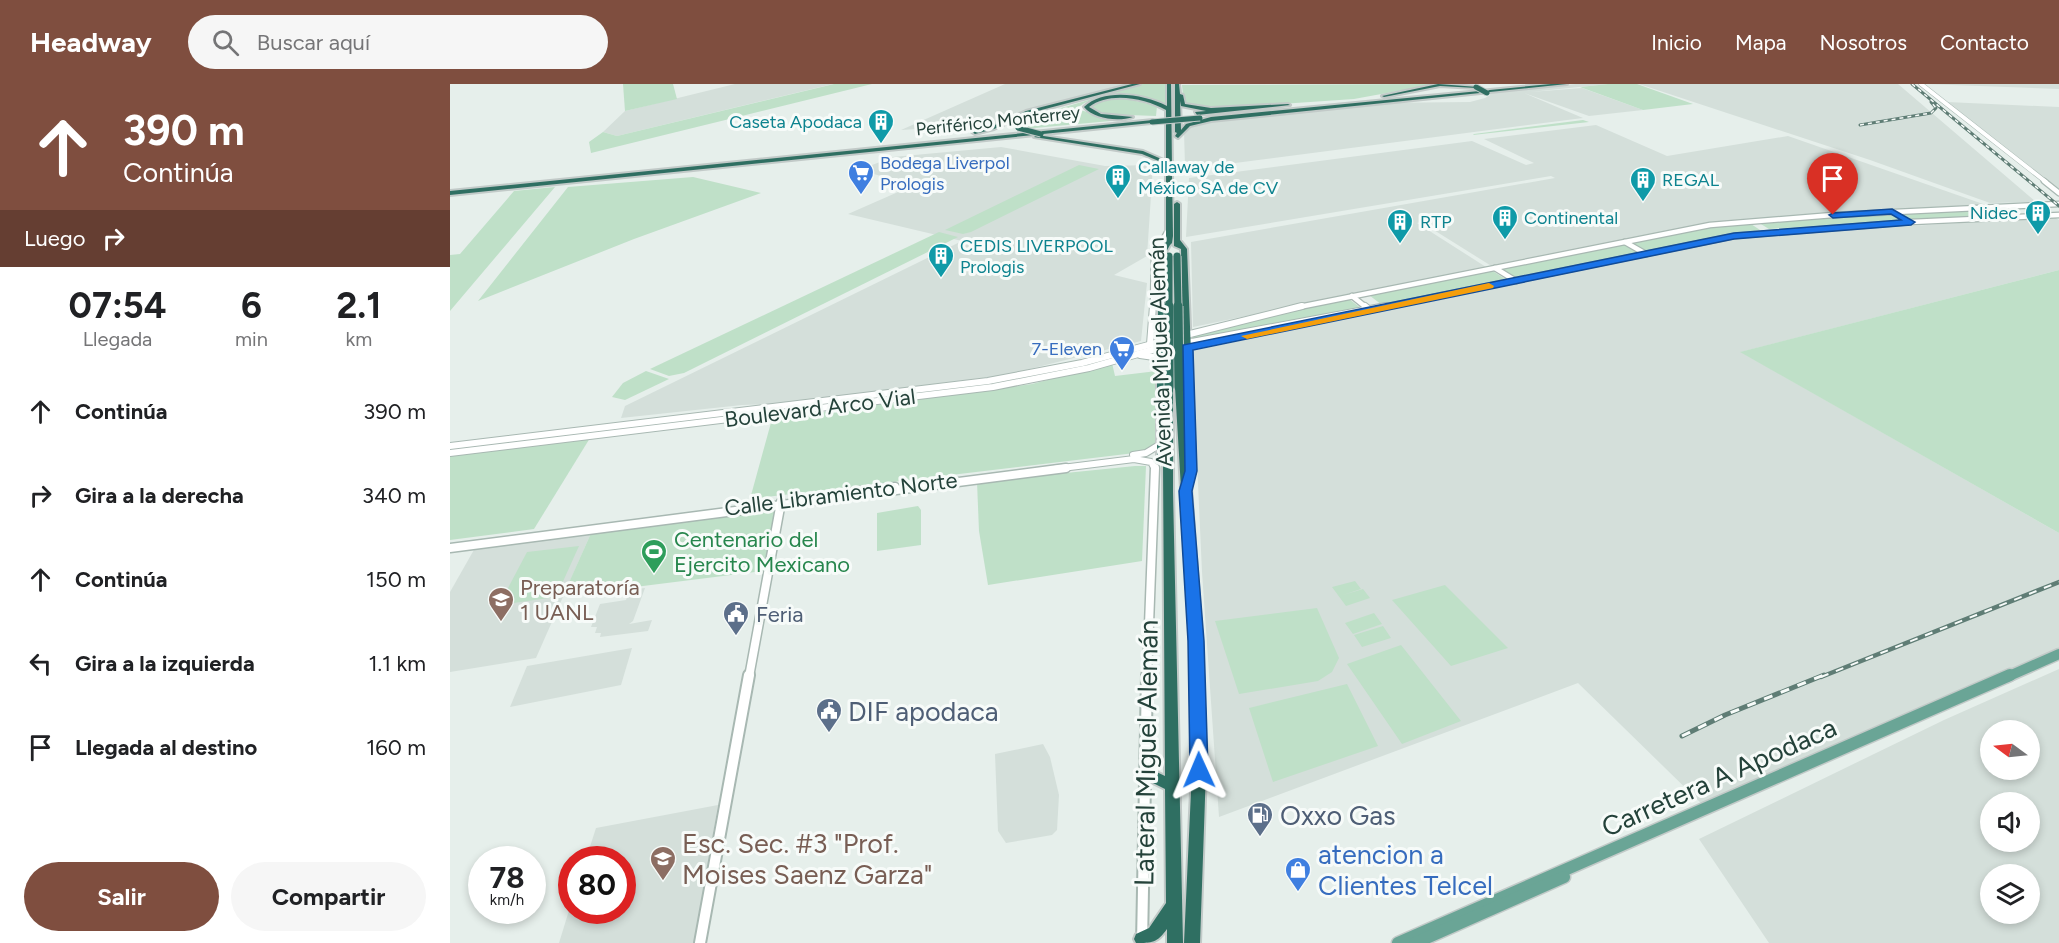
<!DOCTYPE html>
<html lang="es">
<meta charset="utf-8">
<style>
body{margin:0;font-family:Figtree,sans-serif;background:#f6f6f6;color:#202124;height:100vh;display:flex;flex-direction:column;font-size:22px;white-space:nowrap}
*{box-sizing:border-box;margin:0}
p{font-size:20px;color:#757577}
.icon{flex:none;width:33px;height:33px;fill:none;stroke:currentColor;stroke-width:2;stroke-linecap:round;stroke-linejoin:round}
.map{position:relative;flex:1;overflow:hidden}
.sheet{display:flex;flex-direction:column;background:#fff;width:450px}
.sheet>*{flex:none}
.guide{background:#7f4e3f;color:#fff;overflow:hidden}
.needle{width:39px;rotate:285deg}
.buttons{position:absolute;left:1530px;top:636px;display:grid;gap:12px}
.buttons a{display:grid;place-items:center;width:60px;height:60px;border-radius:50%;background:#fff;box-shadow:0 3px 9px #0003;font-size:30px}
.speed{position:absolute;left:18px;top:762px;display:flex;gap:12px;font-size:30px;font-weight:700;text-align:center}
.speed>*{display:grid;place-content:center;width:78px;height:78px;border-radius:50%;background:#fff;box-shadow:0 3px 9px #0003;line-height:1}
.speed small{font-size:15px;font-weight:400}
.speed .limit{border:9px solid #d22;background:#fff;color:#111}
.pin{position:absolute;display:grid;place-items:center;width:51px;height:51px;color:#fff;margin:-62px -26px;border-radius:50% 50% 50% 0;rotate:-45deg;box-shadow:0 0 6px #0007}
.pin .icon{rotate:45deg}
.me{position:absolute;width:66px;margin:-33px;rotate:359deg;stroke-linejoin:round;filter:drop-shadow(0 0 4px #0008)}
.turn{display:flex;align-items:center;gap:21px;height:126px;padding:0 24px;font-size:27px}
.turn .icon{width:78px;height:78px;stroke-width:2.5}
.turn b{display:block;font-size:42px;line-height:51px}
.then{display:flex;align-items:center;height:57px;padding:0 24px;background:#0003;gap:12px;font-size:22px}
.eta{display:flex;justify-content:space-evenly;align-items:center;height:102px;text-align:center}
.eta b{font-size:36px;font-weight:700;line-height:42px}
.action{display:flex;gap:12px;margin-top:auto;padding:12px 24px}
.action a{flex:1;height:69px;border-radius:36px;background:#7f4e3f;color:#fff;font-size:24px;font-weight:700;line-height:69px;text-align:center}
.action a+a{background:#f6f6f6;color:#202124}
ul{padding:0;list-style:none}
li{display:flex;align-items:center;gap:18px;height:84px;padding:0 24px}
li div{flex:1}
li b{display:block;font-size:22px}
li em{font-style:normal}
header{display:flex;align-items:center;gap:36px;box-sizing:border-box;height:84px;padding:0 30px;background:#7f4e3f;color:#fff}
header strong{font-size:28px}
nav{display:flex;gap:33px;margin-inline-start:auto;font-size:21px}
.search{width:420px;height:54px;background:#f6f6f6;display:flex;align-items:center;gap:15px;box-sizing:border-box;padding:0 21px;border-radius:33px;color:#757577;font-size:22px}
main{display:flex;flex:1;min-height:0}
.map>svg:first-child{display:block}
</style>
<header>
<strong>Headway</strong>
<div class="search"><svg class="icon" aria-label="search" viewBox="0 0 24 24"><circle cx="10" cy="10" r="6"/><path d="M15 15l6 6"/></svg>Buscar aquí</div>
<nav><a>Inicio</a><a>Mapa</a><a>Nosotros</a><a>Contacto</a></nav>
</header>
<main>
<section class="sheet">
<div class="guide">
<div class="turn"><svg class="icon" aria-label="ahead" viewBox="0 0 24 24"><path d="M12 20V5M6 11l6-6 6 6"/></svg><div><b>390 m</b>Continúa</div></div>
<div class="then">Luego<svg class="icon" aria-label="right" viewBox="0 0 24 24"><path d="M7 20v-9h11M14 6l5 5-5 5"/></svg></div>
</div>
<div class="eta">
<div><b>07:54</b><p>Llegada</p></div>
<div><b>6</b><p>min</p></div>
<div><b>2.1</b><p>km</p></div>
</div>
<ul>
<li><svg class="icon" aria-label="ahead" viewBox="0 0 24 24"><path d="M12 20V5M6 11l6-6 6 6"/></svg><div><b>Continúa</b></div><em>390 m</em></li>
<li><svg class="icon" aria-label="right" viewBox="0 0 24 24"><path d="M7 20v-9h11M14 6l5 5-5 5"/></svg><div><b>Gira a la derecha</b></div><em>340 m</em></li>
<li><svg class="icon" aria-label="ahead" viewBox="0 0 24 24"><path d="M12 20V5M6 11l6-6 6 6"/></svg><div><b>Continúa</b></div><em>150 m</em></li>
<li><svg class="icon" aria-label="left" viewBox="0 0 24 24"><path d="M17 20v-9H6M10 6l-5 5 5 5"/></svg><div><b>Gira a la izquierda</b></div><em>1.1 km</em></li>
<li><svg class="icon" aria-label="arrive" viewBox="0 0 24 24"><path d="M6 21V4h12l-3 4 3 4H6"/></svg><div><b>Llegada al destino</b></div><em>160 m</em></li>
</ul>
<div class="action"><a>Salir</a><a>Compartir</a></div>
</section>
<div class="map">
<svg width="1609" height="859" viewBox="0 0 1609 859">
<rect width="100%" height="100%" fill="#e6efeb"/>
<g fill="#d4dfda" fill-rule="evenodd">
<polygon points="285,0 383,0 167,52 153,48 175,27"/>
<polygon points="555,0 676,0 563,30 541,40 451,46"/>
<polygon points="1126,0 1158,0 1080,8 1132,4 1193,26 1139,32 1074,9 1133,34 746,84 735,82 734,47 739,42 758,36 925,19 1020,18 1035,14 1040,11 1038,8"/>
<polygon points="1189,0 1448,0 1586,118 1540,119 1420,76"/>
<polygon points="1475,0 1609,0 1609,5"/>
<polygon points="1497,18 1609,23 1609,109"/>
<polygon points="1146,41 1217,72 1338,52 1536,121 1285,136 1219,146 1043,183 971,138 967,139 1036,183 743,243 741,158 1105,94 1101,92 736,153 739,94 1022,57 1076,81 1084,79 1034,55"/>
<polygon points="551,63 655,82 703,81 697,172 664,191 697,199 691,257 556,291 324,320 292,321 171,334 175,322 512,157 398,130 464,101 409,86 443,73"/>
<polygon points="1604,133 1609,136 1609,186 1291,268 1609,449 1609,565 1255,723 1128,599 769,733 752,488 742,267 1287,153"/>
<polygon points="142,447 86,574 0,588 0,508 25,464"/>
<polygon points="195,504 183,537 179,540 202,536 198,547 150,553 151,549 145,549 147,543 141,543 150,520 176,516 180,506"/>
<polygon points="182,564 171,601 60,623 77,582"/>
<path d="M1609 585V859H1319L1249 755 1494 636ZM1540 646H1580V686H1540ZM1540 718H1580V758H1540ZM1540 790H1580V830H1540Z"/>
<polygon points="593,660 600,673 609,711 607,746 602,751 556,759 548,747 545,670"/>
<polygon points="268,721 244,859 109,859 121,820 122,826 172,826 172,776 136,775 146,744"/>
</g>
<g fill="#bfe0c8">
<polygon points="173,0 223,0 227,15 175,27"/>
<polygon points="384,0 422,0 141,69 139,58 153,48 167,52"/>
<path d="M692 0H716L715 22C693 9 652 6 630 22L631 26 651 33 682 35 574 45 569 41 578 34Z"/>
<polygon points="986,0 904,15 761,25 734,20 732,1"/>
<polygon points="1158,0 1187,0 1243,20 1193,26 1130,3"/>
<polygon points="673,14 707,22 706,32 651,30 638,25 639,21 654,15"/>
<polygon points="1133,36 1139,38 1023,51 1024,50"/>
<polygon points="629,81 649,85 521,148 513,150 495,146"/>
<polygon points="243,93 311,109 184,155 28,217 118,103"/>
<polygon points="105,103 0,227 0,171 10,170 64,107"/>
<polygon points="1542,124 1557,131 1459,136 1447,129"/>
<polygon points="1439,129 1452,137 1319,145 1306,137"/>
<polygon points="1298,138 1310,146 1196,167 1180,159 1253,144"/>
<polygon points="489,148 508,153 234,289 219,292 200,285"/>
<polygon points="1172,160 1190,168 1065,193 1052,185"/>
<polygon points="1041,186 1057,196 932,221 919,211"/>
<polygon points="1609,186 1609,449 1290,268"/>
<polygon points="899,215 912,225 825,243 759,251 740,256 739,253 825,230"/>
<polygon points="662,279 665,292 707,287 706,358 702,363 693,368 300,415 322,335 582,300"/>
<polygon points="196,287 219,295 175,316 162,313 173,299"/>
<polygon points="140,354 84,445 0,456 0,371"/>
<polygon points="685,382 696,382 692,477 538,501 529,447 527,398"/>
<polygon points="468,422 471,426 471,461 427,467 427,429"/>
<polygon points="326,423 313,487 113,512 142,447"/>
<polygon points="129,462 106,513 49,521 77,468"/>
<polygon points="905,497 911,505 893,511 913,505 920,514 896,522 882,503"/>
<polygon points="995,501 1058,564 1001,582 942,516"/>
<polygon points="867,524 889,574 882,588 868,597 789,610 765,537"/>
<polygon points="924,529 932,540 903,550 895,539"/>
<polygon points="933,542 941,554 912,563 904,551"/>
<polygon points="951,561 1011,637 952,660 897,580"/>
<polygon points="897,600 928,662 823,698 799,624"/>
</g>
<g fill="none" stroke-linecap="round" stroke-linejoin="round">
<defs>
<polyline id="minor-far4" points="1471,0 1596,98"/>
<g id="minor-far3">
<polyline points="1594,97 1609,109"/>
<polyline points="1175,158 1196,170"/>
<polyline points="1045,184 1066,197"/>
<polyline points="902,212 917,224"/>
<polyline points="703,224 704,172 720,143"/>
<polyline points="844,224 1260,141 1383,131 1609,120"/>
<polyline points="929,224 1284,152 1461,138 1609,131"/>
</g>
<g id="minor-far2">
<polyline points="915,222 920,226"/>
<polyline points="732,252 852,222"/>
<polyline points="700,260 703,222"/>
<polyline points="731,260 936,222"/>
<polyline points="690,271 711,274"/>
<polyline points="0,362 538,297 632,279 717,256"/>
<polyline points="0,369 543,303 639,284 716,262"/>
<polyline points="683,371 696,369 709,361"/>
<polyline points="604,385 684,375 701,378 705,385"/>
</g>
<g id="minor-far1">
<polyline points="403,408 445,403"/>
<polyline points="0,464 616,384"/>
<polyline points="299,593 331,418"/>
<polyline points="697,593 705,384"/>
</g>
<g id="minor">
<polyline points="250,859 299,591"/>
<polyline points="692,859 697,591"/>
</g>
<polyline id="major-far1" points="1557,593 1609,570"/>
<g id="major">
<polyline points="948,859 1560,591"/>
<polyline points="965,859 1114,793"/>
</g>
<g id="highway">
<polygon points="682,0 690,0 580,29 544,45 525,50 522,48 540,43 576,27"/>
<path d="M717 0H721L722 86 724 89 722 91 723 152 722 159 720 161 716 168V301L719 300 723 303V408L733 859H717V845C707 859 702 859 686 859L684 855 686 850 699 844 716 819 715 705 691 693 689 689 691 685 696 683 715 692 713 378 709 377 707 375V263L710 168 716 154V86L711 78 692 70 584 53 587 51 693 67 716 77V26C695 14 659 7 639 23L651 30 683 33C668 38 644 35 634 23 654 4 693 10 717 22Z"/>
<polygon points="725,0 729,0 730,10 733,11 735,20 761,24 838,20 840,21 747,31 745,28 756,27 731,22 730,17 731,46 736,40 761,33 1101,0 1117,0 761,37 740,42 728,54 725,52 727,49 725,48"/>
<polygon points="988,0 1028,3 1026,4 990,2 934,13 932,12"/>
<polygon points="703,36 701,39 0,111 0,107"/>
<polygon points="727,118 730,120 730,156 737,165 745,372 743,374 739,375 752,557 756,686 750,859 734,859 742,686 740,557 725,303 726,301 732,301 734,307 731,165 724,162 724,120"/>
</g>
</defs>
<use href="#minor-far4" stroke="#a8b8b2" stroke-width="5"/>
<use href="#minor-far3" stroke="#a8b8b2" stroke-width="7"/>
<use href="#minor-far2" stroke="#a8b8b2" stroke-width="8"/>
<use href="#minor-far1" stroke="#a8b8b2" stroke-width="11"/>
<use href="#minor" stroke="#a8b8b2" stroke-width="14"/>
<use href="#major-far1" stroke="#c2cac8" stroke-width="13"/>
<use href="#major" stroke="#c2cac8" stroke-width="15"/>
<use href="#highway" stroke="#c2cac8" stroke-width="4"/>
<use href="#minor-far4" stroke="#fff" stroke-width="4"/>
<use href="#minor-far3" stroke="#fff" stroke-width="4.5"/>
<use href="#minor-far2" stroke="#fff" stroke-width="6"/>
<use href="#minor-far1" stroke="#fff" stroke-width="8"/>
<use href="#minor" stroke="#fff" stroke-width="10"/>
<use href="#major-far1" stroke="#6aa596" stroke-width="10"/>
<use href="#major" stroke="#6aa596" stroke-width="12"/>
<use href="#highway" fill="#2f6f62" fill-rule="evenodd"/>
<defs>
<g id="rail-far2">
<polyline points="1462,0 1609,122"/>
<polyline points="1410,41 1481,29 1486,24 1481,18"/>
</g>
<polyline id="rail-far1" points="1371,593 1609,498"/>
<polyline id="rail" points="1232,652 1275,631 1374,591"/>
</defs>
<use href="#rail-far2" stroke="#5f7d75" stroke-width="3"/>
<use href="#rail-far1" stroke="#5f7d75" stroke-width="4.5"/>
<use href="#rail" stroke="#5f7d75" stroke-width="5"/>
<use href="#rail-far2" stroke="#f7fbf9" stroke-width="1.5" stroke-dasharray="4" stroke-linecap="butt"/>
<use href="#rail-far1" stroke="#f7fbf9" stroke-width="2" stroke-dasharray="8" stroke-linecap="butt"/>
<use href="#rail" stroke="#f7fbf9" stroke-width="3" stroke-dasharray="9" stroke-linecap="butt"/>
<defs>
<g id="highway-bridge-far2">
<polyline points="1026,3 1037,9"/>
<polyline points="702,38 750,34"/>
<polyline points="568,44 591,50"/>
</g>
<g id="highway-bridge-far1">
<polyline points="719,172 719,224"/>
<polyline points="727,172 728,224"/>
</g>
<g id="highway-bridge">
<polyline points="719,222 719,303"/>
<polyline points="728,222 729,303"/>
</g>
</defs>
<use href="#highway-bridge-far2" stroke="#c2cac8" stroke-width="7" stroke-linecap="butt"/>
<use href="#highway-bridge-far1" stroke="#c2cac8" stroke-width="9" stroke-linecap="butt"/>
<use href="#highway-bridge" stroke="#c2cac8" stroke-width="11" stroke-linecap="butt"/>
<use href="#highway-bridge-far2" stroke="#2f6f62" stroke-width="5"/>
<use href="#highway-bridge-far1" stroke="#2f6f62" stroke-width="7"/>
<use href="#highway-bridge" stroke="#2f6f62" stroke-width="9"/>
</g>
<polygon fill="#1a73e8" stroke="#114b97" stroke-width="1.5" points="1442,125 1465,138 1461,141 1284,155 743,266 747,387 742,407 754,557 758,686 756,691 743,691 740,686 738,557 729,407 735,387 733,261 1284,149 1451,136 1441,130 1383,134 1379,131 1383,129"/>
<polygon fill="#f59e0b" points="1039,199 1044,202 1043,204 797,255 791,252"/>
<defs>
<symbol id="building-pin" viewBox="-11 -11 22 30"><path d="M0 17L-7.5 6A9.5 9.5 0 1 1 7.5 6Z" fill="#0f9aa8" stroke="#f7fbf9"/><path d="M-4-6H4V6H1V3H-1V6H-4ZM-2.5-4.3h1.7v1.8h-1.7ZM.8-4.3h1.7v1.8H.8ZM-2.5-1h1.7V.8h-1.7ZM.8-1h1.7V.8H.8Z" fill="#fff"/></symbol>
<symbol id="supermarket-pin" viewBox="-11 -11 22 30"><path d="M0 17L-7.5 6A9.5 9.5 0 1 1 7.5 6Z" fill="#3f7fe0" stroke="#f7fbf9"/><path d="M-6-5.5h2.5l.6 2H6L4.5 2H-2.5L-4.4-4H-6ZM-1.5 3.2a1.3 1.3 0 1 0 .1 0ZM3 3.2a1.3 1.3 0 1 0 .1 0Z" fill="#fff"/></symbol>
<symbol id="stadium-pin" viewBox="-11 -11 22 30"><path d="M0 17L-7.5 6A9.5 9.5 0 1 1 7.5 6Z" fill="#2e9e5b" stroke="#f7fbf9"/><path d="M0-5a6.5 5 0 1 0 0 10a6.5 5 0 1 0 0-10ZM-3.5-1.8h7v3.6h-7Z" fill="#fff"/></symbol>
<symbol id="university-pin" viewBox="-11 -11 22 30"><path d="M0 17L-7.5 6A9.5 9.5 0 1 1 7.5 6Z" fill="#8d6e63" stroke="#f7fbf9"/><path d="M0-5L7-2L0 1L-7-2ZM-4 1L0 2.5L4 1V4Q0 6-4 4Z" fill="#fff"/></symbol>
<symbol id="civic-pin" viewBox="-11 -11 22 30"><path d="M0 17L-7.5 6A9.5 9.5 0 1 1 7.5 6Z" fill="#5c6f8a" stroke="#f7fbf9"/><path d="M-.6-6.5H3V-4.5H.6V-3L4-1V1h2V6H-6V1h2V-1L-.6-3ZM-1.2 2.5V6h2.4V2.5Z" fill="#fff"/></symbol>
<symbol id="fuel-pin" viewBox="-11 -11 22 30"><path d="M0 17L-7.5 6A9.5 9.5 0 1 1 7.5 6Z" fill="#5c6f8a" stroke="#f7fbf9"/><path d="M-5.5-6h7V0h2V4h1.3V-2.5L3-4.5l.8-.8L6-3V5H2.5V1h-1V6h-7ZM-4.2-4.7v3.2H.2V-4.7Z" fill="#fff"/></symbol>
<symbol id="school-pin" viewBox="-11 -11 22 30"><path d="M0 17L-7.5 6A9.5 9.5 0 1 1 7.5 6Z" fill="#8d6e63" stroke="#f7fbf9"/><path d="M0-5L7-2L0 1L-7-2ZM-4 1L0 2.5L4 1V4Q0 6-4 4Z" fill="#fff"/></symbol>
<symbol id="shop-pin" viewBox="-11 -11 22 30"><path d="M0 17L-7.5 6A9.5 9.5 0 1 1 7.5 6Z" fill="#3f7fe0" stroke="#f7fbf9"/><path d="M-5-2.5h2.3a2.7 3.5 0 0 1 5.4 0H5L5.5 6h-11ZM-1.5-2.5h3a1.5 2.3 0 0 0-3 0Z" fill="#fff"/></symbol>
</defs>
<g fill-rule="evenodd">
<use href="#building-pin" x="416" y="23" width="30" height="40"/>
<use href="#supermarket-pin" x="396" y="74" width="30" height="40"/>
<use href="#building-pin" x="653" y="78" width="30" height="40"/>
<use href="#building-pin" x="1178" y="81" width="30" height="40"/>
<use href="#building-pin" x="1573" y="114" width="30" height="40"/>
<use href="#building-pin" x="1040" y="119" width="30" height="40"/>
<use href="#building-pin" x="935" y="123" width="30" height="40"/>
<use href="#building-pin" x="476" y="157" width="30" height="40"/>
<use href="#supermarket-pin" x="657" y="250" width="30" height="40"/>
<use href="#stadium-pin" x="189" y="453" width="30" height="40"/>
<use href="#university-pin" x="36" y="501" width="30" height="40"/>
<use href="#civic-pin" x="271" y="515" width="30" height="40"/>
<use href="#civic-pin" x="364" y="612" width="30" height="40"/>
<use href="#fuel-pin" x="795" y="716" width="30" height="40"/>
<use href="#school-pin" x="198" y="760" width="30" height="40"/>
<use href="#shop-pin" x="833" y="771" width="30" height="40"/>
</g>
<g text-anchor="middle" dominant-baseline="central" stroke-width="6" stroke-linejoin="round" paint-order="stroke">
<g font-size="18" fill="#24423a" stroke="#f7fbf9">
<text transform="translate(548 37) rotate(-6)">Periférico Monterrey</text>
</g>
<g font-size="18" fill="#0d838f" stroke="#f7fbf9" text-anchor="start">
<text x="412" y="38" text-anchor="end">Caseta Apodaca</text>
<text x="688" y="83">Callaway de<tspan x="688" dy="21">México SA de CV</tspan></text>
<text x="1212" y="96">REGAL</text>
<text x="1568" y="129" text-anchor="end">Nidec</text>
<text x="1074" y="134">Continental</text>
<text x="970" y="138">RTP</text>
<text x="510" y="162">CEDIS LIVERPOOL<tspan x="510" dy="21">Prologis</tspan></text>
</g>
<g font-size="18" fill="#366cbe" stroke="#f7fbf9" text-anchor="start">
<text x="430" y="79">Bodega Liverpol<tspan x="430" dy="21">Prologis</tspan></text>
<text x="652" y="265" text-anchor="end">7-Eleven</text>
</g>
<g font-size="22" fill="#24423a" stroke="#f7fbf9">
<text transform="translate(710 268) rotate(-92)">Avenida Miguel Alemán</text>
<text transform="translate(370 324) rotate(-7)">Boulevard Arco Vial</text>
<text transform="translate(391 410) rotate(-7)">Calle Libramiento Norte</text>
</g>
<g font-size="22" fill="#27864d" stroke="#f7fbf9" text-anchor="start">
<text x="224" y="455">Centenario del<tspan x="224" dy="25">Ejercito Mexicano</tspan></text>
</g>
<g font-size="22" fill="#785e54" stroke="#f7fbf9" text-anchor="start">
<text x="70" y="503">Preparatoría<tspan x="70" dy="25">1 UANL</tspan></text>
</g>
<g font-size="22" fill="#4e5e75" stroke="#f7fbf9" text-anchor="start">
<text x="306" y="530">Feria</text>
</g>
<g font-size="27" fill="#4e5e75" stroke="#f7fbf9" text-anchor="start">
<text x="398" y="627">DIF apodaca</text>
<text x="830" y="731">Oxxo Gas</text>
</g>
<g font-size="27" fill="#24423a" stroke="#f7fbf9">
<text transform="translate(696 669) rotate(-89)">Lateral Miguel Alemán</text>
<text transform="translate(1269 693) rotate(-24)">Carretera A Apodaca</text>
</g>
<g font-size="27" fill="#785e54" stroke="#f7fbf9" text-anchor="start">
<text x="232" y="759">Esc. Sec. #3 "Prof.<tspan x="232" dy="31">Moises Saenz Garza"</tspan></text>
</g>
<g font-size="27" fill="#366cbe" stroke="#f7fbf9" text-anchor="start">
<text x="868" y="770">atencion a<tspan x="868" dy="31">Clientes Telcel</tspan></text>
</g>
</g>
</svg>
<div class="buttons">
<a><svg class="needle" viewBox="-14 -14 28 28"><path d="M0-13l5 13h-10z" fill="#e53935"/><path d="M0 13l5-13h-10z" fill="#757577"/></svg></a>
<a><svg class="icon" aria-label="sound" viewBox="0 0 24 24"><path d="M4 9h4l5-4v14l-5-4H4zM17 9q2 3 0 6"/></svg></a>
<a><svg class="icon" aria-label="layers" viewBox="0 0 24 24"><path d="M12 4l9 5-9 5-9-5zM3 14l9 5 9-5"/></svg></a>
</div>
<div class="speed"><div>78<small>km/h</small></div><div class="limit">80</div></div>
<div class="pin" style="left:1383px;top:131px;background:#d93025"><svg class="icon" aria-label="arrive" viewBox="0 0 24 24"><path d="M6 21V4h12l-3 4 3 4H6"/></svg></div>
<svg class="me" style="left:749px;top:686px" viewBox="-20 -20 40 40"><path d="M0-17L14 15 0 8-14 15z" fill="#1a73e8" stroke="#fff" stroke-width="4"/></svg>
</div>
</main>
